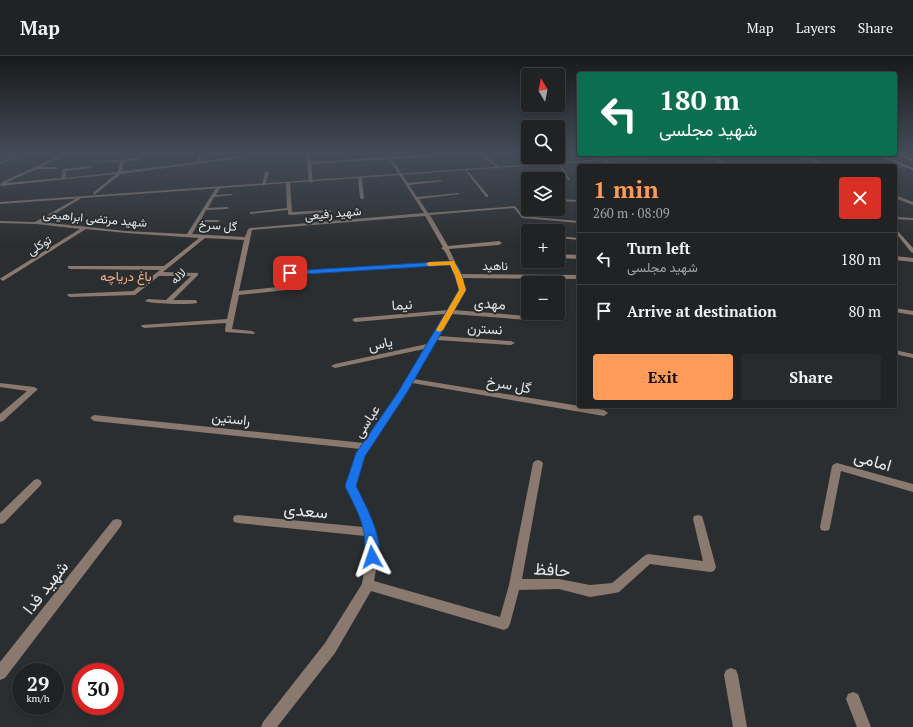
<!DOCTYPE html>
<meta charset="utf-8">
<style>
body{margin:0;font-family:"PT Serif",Vazirmatn,serif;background:#282a2c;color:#f1f3f6;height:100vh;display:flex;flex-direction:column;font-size:15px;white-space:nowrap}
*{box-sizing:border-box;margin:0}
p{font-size:13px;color:#a2a4a6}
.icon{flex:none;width:22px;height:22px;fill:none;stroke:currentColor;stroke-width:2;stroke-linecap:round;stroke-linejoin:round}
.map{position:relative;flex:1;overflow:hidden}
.side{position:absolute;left:577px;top:108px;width:320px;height:244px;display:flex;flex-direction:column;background:#202224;border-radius:4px;box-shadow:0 2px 6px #0003,0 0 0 1px #3d3f41}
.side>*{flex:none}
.banner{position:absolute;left:577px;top:16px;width:320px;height:84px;border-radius:4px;box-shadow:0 2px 6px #0003,0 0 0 1px #3d3f41;background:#0b6e4f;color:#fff;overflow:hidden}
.needle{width:26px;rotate:350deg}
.fabs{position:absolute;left:521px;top:12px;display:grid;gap:8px}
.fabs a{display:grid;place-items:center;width:44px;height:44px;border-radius:4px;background:#202224;box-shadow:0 2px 6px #0003,0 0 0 1px #3d3f41;font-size:20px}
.speed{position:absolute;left:12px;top:607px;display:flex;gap:8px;font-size:20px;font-weight:700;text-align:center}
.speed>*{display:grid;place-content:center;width:52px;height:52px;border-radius:50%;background:#202224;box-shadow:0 2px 6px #0003,0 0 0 1px #3d3f41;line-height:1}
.speed small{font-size:10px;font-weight:400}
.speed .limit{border:6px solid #d22;background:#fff;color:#111}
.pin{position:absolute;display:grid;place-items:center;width:34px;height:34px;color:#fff;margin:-17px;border-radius:8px;box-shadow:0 2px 6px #0006}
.me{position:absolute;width:44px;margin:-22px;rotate:355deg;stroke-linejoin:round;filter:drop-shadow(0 0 3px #0008)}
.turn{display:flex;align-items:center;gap:14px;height:84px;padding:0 16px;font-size:18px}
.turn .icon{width:52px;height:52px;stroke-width:2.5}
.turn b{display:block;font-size:28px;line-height:34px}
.round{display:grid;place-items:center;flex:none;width:42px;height:42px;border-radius:4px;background:#282a2c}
.summary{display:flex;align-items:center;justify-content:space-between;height:68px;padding:0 16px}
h1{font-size:24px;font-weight:700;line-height:30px;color:#fe9b58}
.cta{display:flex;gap:8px;margin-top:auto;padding:8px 16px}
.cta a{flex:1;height:46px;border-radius:4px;background:#fe9b58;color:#111;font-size:16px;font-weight:700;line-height:46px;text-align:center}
.cta a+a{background:#282a2c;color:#f1f3f6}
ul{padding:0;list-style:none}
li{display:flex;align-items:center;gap:12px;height:52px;padding:0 16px;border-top:1px solid #3d3f41}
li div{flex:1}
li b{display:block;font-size:15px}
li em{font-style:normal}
header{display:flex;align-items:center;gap:24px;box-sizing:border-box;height:56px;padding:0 20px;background:#202224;border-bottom:1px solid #3d3f41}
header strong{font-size:19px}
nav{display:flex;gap:22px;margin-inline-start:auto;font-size:14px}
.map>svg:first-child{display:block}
</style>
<header>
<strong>Map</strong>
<nav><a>Map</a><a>Layers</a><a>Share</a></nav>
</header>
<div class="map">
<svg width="913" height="671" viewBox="0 0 913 671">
<rect width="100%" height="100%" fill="#2b2e30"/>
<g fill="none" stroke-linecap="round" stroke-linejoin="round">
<g fill="#8a796f" fill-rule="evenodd">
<polygon points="29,96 34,96 0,108 0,106"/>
<polygon points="68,96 73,96 41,111 57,111 58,113 37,113 5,127 61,122 63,113 91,110 92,112 66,115 65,122 118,116 120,106 84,105 122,104 135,102 148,96 152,96 137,104 124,106 122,115 199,106 197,99 222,96 223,98 200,101 202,105 278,96 287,96 121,118 94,139 93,137 116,118 0,130 2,126"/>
<path d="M306 96H310L311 106 388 101 385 97 328 100 329 98 388 96 391 101 432 99 431 101 392 103 408 127 441 124 443 125 409 129 417 141 458 137 460 138 419 143 428 157 515 150 523 160 579 165V167L522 162 514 152 430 159 448 190 499 185 502 187 499 189 449 193 461 218 579 219V223L462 222 466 234 454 254 528 260 531 262 528 264 452 258 439 280 511 285 515 287 511 289 437 284 414 323 604 354 608 357 604 360 412 327 365 400 356 430C367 453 378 474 378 501 378 509 375 517 374 525L500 561 509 529 533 407 535 405 538 404 541 405 543 407 522 523H559L590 529 612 527 644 500 648 498 703 505 693 463 694 460 698 459 702 460 703 463 716 511 714 515 710 516 650 508 619 536 615 537 590 541 559 533 519 534 510 568 508 572 504 574 371 535 335 597 277 671H261L263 666 325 587 362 528 366 501 365 480 238 467 234 466 233 463 234 460 238 459 363 471 361 462 346 430 355 400 360 393 94 365 90 362 94 359 364 387 397 338 424 293 335 312 331 310 335 308 427 288 445 258 355 266 352 264 355 262 448 254 460 234 451 209 291 219 288 217 291 215 450 206C447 200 446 195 441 192L443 191 425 160 252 174 239 235 287 230 290 232 287 234 239 239 232 273 252 275 255 277 254 278 226 276 225 275 226 267 144 272 141 270 142 269 227 263 244 184 205 182 163 216 198 217V219L173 244H195L197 245V247C189 249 150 248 145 245L148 243 166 244 191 220H159L135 239 70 241 67 239 68 238 133 235 160 214 70 213 68 212V210H164L199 182 126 177 86 173 3 225 0 223 1 222 80 173 36 168 0 167V165L35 166 79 141H80V143L41 166 126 175 187 178 216 132 218 131 220 132 216 139 231 138 233 139 214 141 208 152 227 151 229 152 227 153 206 154 201 164H218L220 165 218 166H199L192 178 245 181 248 173 250 172 424 157 389 103 311 108 313 126 311 127 309 126Z"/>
<polygon points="480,96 482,96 500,111 500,113 498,113 480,98"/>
<polygon points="516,96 520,96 540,109 537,110"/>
<polygon points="627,98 631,98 636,102 633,103"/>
<polygon points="700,98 705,98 733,110 728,110"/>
<polygon points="794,98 799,98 832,110 820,108 791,110 816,106"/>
<polygon points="603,103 605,103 614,110 610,110 603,105"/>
<polygon points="558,107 560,107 570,124 568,124"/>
<polygon points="906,109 907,111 895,112 895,110"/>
<polygon points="465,114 467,114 488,139 488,141 486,141"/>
<polygon points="267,115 269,116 265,129 262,130 265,116"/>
<polygon points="360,121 362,122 364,142 362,143 360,142 358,122"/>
<polygon points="288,126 290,127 292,156 329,154 331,155 331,156 290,159 288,158 288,154 250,158 250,156 252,156 287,152 286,127"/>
<polygon points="895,139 913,146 913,149 895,142"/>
<rect x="521" y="141" width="7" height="2"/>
<polygon points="558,143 579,144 579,146 558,145"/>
<polygon points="895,161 913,162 913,164 895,163"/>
<polygon points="895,172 913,192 913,197 911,196 895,176"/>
<polygon points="558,180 579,182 579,184 558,182"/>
<polygon points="558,198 579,199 579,203 558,202"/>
<polygon points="895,200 913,202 913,206 895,204"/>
<polygon points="895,252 913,255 913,259 895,256"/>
<polygon points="895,294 913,298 913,302 895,298"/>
<polygon points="0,327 34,331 38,333 3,365 0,366 0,358 27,335 0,331"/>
<polygon points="837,407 913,428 913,436 841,415 830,471 829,474 825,475 821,474 820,471 832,410 834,408"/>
<polygon points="37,423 40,424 42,427 40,430 4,467 0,468 0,457 34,424"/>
<polygon points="117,463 121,464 122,467 121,470 5,622 0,624 0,606 113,464"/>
<polygon points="731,612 736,614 738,619 747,671 733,671 724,619 726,614"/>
<polygon points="853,636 858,638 871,671 857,671 846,643 848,638"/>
</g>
<polygon fill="#8a796f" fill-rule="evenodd" points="675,98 691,98 0,148 0,146"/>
<g fill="#bfa494" fill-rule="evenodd">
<polygon points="895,96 913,103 913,105 895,98"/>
<polygon points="875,98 880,98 913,112 913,114"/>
</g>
</g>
<linearGradient id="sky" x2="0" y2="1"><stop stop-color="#18191a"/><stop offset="0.51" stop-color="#444c59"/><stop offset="1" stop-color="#444c59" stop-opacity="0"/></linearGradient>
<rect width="913" height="190" fill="url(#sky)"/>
<path fill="#1a73e8" stroke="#114b97" d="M452 205C461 209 463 225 466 234L406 338 365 400 356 430C365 448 386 486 377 505L372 506 368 505C364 496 365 486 364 477 361 460 352 445 345 430L356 397 397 338 459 234 455 220 450 209 290 219 287 217 290 215Z"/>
<polygon fill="#f59e0b" points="454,205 462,220 466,234 443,274 439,276 436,274 459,234 455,220 450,209 429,210 426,208 429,206"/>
<g text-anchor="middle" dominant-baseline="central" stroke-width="4" stroke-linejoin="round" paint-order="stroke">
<g font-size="12" fill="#e4e6e8" stroke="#2b2e30">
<text transform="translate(333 157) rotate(-5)">شهید رفیعی</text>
<text transform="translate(95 162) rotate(5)">شهید مرتضی ابراهیمی</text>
<text transform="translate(218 169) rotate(4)">گل سرخ</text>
<text transform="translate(39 189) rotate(-32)">توکلی</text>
<text x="495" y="209">ناهید</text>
<text transform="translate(178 220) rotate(-45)">لاله</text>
</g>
<g font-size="13" fill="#f9b387" stroke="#2b2e30">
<text x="126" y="220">باغ دریاچه</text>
</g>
<g font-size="14" fill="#e4e6e8" stroke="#2b2e30">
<text transform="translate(490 247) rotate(4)">مهدی</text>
<text transform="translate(402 248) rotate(-4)">نیما</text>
<text transform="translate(485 272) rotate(3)">نسترن</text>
<text transform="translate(380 287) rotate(-12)">یاس</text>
<text transform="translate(509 328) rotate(10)">گل سرخ</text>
<text transform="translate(231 362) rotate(6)">راستین</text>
<text transform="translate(366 365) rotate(-57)">عباسی</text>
</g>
<g font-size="17" fill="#e4e6e8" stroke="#2b2e30">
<text transform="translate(873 404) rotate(16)">امامی</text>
<text transform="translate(306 454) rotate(6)">سعدی</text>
<text transform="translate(552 513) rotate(4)">حافظ</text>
<text transform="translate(45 531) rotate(-52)">شهید فدا</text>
</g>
</g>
</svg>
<div class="fabs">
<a><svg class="needle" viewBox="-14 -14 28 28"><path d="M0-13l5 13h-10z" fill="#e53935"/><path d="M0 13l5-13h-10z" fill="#a2a4a6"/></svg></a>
<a><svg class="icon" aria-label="search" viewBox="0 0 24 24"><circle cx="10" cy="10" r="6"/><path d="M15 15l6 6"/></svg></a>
<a><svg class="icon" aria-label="layers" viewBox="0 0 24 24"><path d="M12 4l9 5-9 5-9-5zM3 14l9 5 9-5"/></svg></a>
<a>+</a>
<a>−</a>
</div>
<div class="speed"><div>29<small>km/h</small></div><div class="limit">30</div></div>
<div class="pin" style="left:290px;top:217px;background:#d93025"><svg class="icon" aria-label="arrive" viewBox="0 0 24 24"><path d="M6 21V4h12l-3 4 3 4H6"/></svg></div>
<svg class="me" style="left:372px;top:501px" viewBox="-20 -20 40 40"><path d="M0-17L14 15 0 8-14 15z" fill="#1a73e8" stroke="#fff" stroke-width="4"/></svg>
<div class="banner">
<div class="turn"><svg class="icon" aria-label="left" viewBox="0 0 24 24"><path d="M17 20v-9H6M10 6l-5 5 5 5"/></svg><div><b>180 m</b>شهید مجلسی</div></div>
</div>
<section class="side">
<div class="summary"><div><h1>1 min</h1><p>260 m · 08:09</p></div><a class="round" style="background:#d93025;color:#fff"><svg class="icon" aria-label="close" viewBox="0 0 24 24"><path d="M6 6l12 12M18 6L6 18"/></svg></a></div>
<ul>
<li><svg class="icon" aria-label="left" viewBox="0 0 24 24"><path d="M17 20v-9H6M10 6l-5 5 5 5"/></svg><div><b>Turn left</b><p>شهید مجلسی</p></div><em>180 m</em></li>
<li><svg class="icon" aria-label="arrive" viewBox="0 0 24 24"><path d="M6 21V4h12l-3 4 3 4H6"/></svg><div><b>Arrive at destination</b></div><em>80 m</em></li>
</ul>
<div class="cta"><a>Exit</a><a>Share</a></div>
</section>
</div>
